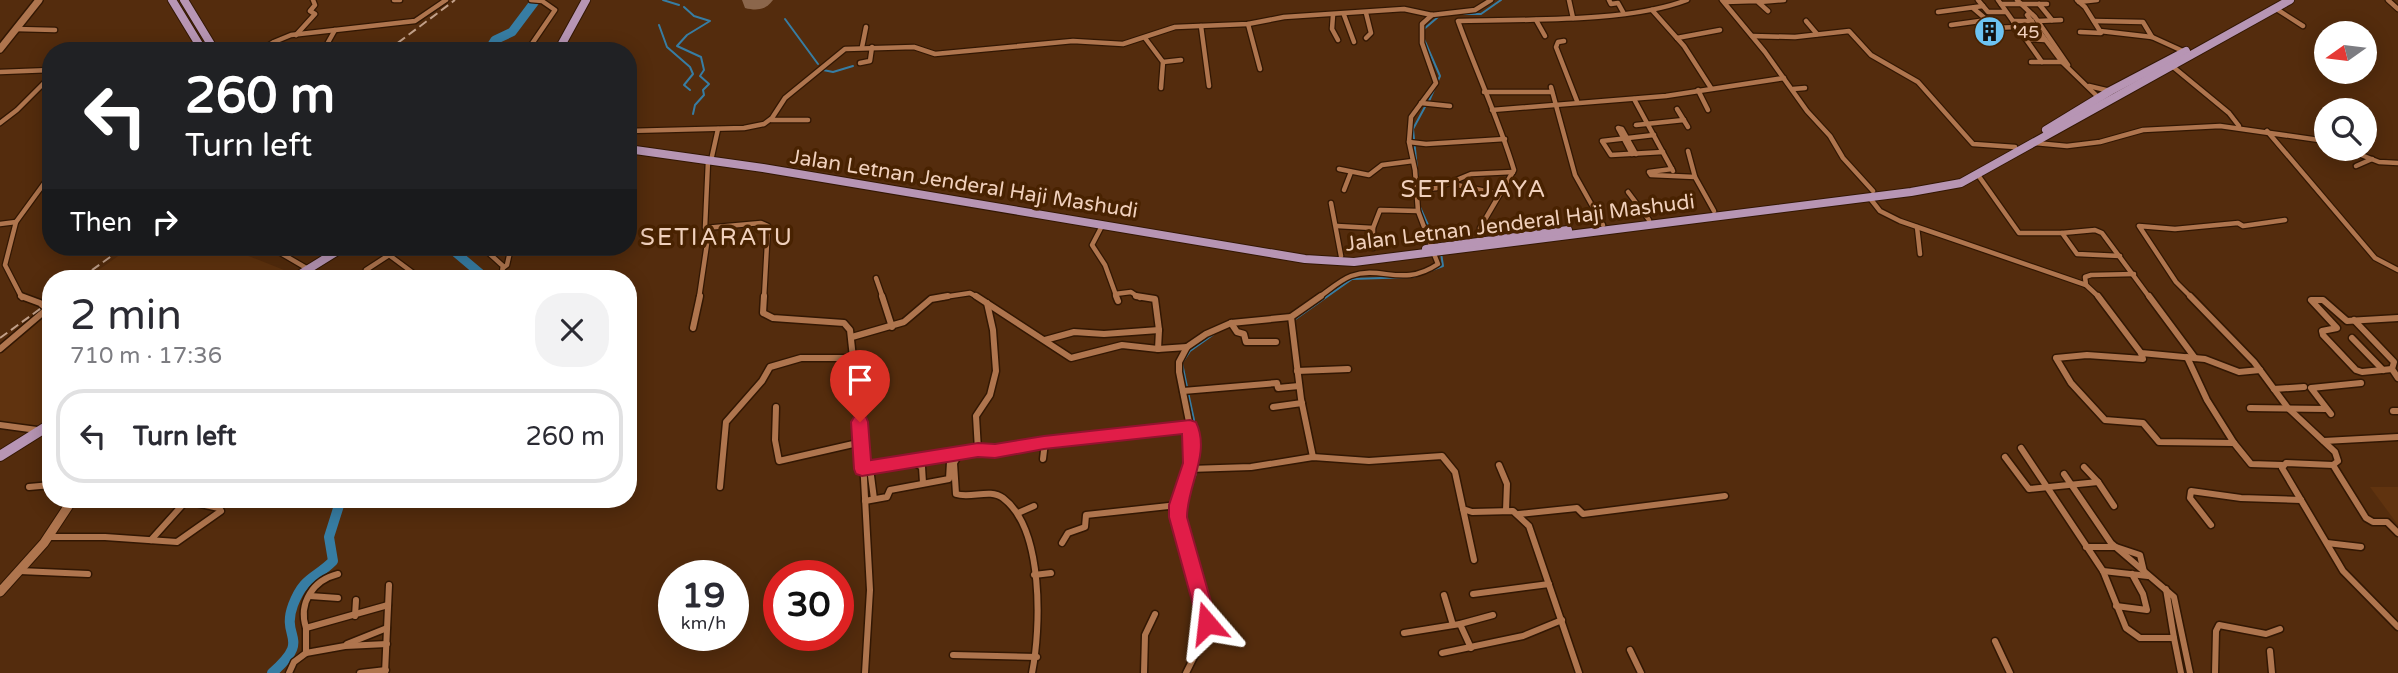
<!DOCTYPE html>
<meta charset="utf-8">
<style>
body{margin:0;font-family:"Varela Round",sans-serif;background:#f2f2f3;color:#2b2b33;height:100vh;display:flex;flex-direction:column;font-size:26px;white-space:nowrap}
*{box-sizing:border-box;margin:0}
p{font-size:23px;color:#7c7c81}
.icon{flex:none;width:38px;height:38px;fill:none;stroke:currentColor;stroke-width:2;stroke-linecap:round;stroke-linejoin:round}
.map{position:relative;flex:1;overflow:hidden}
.drawer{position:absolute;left:42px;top:270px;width:595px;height:238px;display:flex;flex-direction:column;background:#fff;border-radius:28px;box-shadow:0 4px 18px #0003}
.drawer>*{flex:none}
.hud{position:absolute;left:42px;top:42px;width:595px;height:214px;border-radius:28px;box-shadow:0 4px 18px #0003;background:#202124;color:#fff;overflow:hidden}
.needle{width:46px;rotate:256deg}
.controls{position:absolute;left:2314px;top:21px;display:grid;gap:14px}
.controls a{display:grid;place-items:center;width:63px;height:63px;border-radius:50%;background:#fff;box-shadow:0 4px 18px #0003;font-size:35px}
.speed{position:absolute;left:658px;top:560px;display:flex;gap:14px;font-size:35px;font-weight:700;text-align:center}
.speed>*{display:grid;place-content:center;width:91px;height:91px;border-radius:50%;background:#fff;box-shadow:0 4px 18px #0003;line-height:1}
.speed small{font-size:18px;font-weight:400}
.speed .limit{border:10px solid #d22;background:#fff;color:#111}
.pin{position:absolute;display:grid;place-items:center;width:60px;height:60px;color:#fff;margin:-72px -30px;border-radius:50% 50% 50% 0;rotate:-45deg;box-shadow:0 0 7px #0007}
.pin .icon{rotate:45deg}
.me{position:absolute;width:77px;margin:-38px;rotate:343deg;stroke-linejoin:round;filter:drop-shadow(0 0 5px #0008)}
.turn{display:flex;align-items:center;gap:24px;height:147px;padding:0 28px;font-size:32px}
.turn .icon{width:91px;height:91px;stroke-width:2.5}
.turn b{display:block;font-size:49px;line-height:60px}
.then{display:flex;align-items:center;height:66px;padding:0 28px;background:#0003;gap:14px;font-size:26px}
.round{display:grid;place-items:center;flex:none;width:74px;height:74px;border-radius:28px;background:#f2f2f3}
.overview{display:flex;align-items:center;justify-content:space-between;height:119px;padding:0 28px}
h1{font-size:42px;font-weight:600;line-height:52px}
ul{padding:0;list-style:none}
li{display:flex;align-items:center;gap:21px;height:94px;margin:0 14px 10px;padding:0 14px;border:4px solid #e1e1e2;border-radius:28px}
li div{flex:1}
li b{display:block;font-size:26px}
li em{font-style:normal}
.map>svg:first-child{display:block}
</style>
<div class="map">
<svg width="2398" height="673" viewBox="0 0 2398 673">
<rect width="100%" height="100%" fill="#542c0d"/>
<g fill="#60330f">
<polygon points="131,247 226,247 294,274 286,278 87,278"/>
<polygon points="51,307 51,421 37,429 0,424 0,349"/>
<polygon points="2398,487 2398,525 2370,487"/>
</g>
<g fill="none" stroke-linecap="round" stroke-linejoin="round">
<g stroke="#377da3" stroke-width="2">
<polyline points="663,0 679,5"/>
<polyline points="684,7 694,16 710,21 687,35 677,46 701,57 704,70 700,76 709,84 703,90 704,95 695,105 693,114"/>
<polyline points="1457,14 1481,14 1501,0"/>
<polyline points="785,19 818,64"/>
<polyline points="659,25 667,47 690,67 693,74 684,85 690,90"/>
<polyline points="1424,29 1438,17"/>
<polyline points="1423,37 1440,76 1429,101"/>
<polyline points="823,70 833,72 853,66"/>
<polyline points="1419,189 1413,129 1426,105"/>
<polyline points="1419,205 1437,245"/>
<polyline points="1294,320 1352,279 1413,277 1443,266 1441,253"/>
<polyline points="1187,387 1182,363 1190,351 1214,334"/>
<polyline points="1188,392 1194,420 1198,466"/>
<polyline points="1182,521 1183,507 1197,471"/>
<polyline points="1197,657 1212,628 1198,577"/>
</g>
<g stroke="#377da3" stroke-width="9">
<polyline points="488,51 495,40 512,32 536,0"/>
<polyline points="449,247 481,274 480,278"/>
</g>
<path stroke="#377da3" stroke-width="10" d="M272 673C313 637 280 640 293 605 304 576 315 579 333 561L329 537 341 499"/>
<path fill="#8b664b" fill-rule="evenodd" d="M742 0H773C766 10 757 11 745 8Z"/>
<defs>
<g id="street-far1">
<polyline points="394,0 400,0"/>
<polyline points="1569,0 1573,18"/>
<polyline points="1609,0 1611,4 1618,3 1623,12"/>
<polyline points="1722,0 1765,52 1807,111 1830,136 1843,158 1873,191"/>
<polyline points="1978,0 1988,12 2006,12"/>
<polyline points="1998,0 2042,62"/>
<polyline points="2017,0 2035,17 2068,65"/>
<polyline points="2077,0 2085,7 2100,31 2152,37 2185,52"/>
<polyline points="2388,0 2398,9"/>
<polyline points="1725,2 1757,1 1768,11"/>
<polyline points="1760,2 1784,0"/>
<polyline points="2079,2 2097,0"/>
<polyline points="2001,4 2047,4"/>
<polyline points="2039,4 2052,20"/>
<polyline points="2275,8 2303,26"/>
<polyline points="1652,10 1684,46 1711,88"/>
<polyline points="1938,12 1983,6"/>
<polyline points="1366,13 1371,33 1366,38"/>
<polyline points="2029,13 2027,15 2062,62 2099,98"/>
<polyline points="1333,15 1332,29 1338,40"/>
<polyline points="1344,15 1354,42"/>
<polyline points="1432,15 1422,24 1422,43 1436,83 1411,117 1409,142 1415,170 1418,211 1432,248"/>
<polyline points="1536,20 1545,36"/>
<polyline points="1806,21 1817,34"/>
<polyline points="2013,21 2032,21"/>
<polyline points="2038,21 2061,20"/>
<polyline points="2094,21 2143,22 2152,37"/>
<polyline points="1248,24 1260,69"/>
<polyline points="1951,25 1987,20 1973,8"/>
<polyline points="1201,26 1209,86"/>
<polyline points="1994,28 2017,27"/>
<polyline points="16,29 55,30"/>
<polyline points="2080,32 2101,33"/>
<polyline points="296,35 315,14 310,11 315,5 313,0"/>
<polyline points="1752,36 1795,37 1849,31 1871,55 1918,82 1973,144 2015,147"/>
<polyline points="1145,38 1163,62 1161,88"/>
<polyline points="1677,38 1720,30"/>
<polyline points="2026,39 2045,40"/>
<polyline points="1564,41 1558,42 1556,47 1577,101"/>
<polyline points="326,46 335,30"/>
<polyline points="862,47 866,27"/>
<polyline points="260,51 274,42 291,35 415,21 446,0"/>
<polyline points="527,51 555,10 542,1 531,0"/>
<polyline points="1163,62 1181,60"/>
<polyline points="2031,62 2062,62"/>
<polyline points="860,63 870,61 872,47"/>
<polyline points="2172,66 2229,113 2239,126"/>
<polyline points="0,72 51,70"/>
<polyline points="2089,86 2110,91"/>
<polyline points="1551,87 1575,175 1603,225"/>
<polyline points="1793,89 1805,88"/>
<polyline points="1698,90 1708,110"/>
<polyline points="1484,92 1552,92"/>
<polyline points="1634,99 1673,171"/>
<polyline points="1421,103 1450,106"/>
<polyline points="1677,109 1688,127"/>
<polyline points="1492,110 1666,96 1784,78"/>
<polyline points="771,120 808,120"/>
<polyline points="0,123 17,110 51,76"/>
<polyline points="1636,125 1684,120"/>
<polyline points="628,131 744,128 764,124 772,118 785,98 845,49 914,47 935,54 1073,41 1123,44 1175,27 1248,24 1284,17 1404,9 1432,15 1475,10 1491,0"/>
<polyline points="2267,131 2375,258 2398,270"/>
<polyline points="1654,135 1602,141 1611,155 1663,152"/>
<polyline points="1409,142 1426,144 1505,139"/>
<polyline points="2035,143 2067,146 2100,142 2143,130 2220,126 2326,141"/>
<polyline points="2346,149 2379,162 2398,163"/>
<polyline points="1688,151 1695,177"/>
<polyline points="1632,154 1618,128 1622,129 1636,154"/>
<polyline points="712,156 718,129"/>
<polyline points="708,161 705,228 761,223 768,226 764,298"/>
<polyline points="2356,166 2372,159"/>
<polyline points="1339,169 1369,175 1382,165 1413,161"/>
<polyline points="1672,169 1649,172 1651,175 1695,177 1714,211"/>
<polyline points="1978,175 2019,233 2062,233 2077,254 2120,256"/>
<polyline points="1457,185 1500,194"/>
<polyline points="1344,190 1351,172"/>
<polyline points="1416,190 1437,188 1471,174 1513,172"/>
<polyline points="1628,192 1649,220"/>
<polyline points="1869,197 1880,211 1900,221 2086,285 2100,298"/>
<polyline points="1331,203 1341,256"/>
<polyline points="0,224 16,222"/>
<polyline points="1103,224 1092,245 1105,265 1117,298"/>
<polyline points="1337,226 1373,228 1380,210 1418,211"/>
<polyline points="1917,227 1920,254"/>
<polyline points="1373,228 1373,248"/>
<polyline points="2062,233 2095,230 2102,233 2150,298"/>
<path d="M1480 241V228L1514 170C1499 120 1476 71 1458 21 1524 19 1627 23 1687 0"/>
<polyline points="400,247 389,255 420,278"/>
<polyline points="482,247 503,266 501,278"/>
<polyline points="272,248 308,269"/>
<polyline points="503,268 507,265 511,247"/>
<polyline points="366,270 389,255"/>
<polyline points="876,278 883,298"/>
<polyline points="2086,285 2085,277 2091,275 2134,274"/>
<polyline points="1115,294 1131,292 1140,298"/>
<polyline points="22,298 5,265 16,222 51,174"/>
<polyline points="699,298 709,230"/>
<polyline points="937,298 970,293 979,298"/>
<path d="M1318 298C1328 291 1340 280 1351 276 1382 265 1402 288 1438 264L1434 254"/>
<polyline points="2192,298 2176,282 2139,226 2175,229 2238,223 2243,226 2285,220"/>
</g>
<g id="street">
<polyline points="764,296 763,313 773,318 844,323 850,330 862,442 870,590 865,673"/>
<polyline points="882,296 892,327"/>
<polyline points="976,296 1071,358 1122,345 1158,349 1187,347"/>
<polyline points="1116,296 1118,301"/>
<polyline points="1136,296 1155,299 1159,330 1158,349"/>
<polyline points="2098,296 2141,353 2205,359 2239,372 2260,370"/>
<polyline points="2149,296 2195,358"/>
<polyline points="2190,296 2254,362 2288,408 2335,452 2338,461 2333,465 2286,463 2282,468 2343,571 2398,627"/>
<polyline points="987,303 993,330 996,371 990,395 976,416 978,450 995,451 1190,427"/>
<polyline points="1291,317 1301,399 1313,457"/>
<polyline points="2354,320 2394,362 2392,369 2398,378"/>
<polyline points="1231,323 1237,332 1244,334 1246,342 1276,342"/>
<polyline points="693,328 700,296"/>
<polyline points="852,337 904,322 931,299 948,296"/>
<polyline points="2352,338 2383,370"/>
<polyline points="1045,340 1074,332 1104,334 1159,330"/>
<polyline points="0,349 47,309 40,303 21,296"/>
<polyline points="2141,353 2143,359 2087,355 2056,358 2071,383 2105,420 2143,423 2159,442 2234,443 2251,464 2282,465"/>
<polyline points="2187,357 2207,400 2234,443"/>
<polyline points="2392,369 2362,372 2356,370 2323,335 2322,331 2337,328 2311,300 2323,300 2347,321 2398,318"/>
<polyline points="1297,371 1348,369"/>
<polyline points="2274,389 2304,387"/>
<polyline points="1183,391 1277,383 1278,388 1299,386"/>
<polyline points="776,407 775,440 779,461 862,442"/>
<polyline points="1273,407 1302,403"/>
<polyline points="2250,408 2326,409"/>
<polyline points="2393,411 2398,411"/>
<polyline points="2331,414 2311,388 2361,383"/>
<polyline points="0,425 37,430"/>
<polyline points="2324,441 2398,437"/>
<polyline points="2021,448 2103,571 2126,628 2140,638 2174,638 2166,589"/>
<path d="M959 454 954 463 956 494C971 499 990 488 1003 498 1044 529 1041 628 1032 673"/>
<polyline points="2005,457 2029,489 2098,482 2114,506"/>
<polyline points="1043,459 1045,442"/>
<polyline points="915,463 922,467 923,483"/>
<polyline points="1499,465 1507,484 1506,510"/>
<polyline points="2333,465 2366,518 2373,522 2387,522 2398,533"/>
<polyline points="2084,467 2098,482"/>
<polyline points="870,468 874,499"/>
<polyline points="862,469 978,450"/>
<polyline points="1189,469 1251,467 1313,457 1369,461 1442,456 1455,472 1463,509 1472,512 1513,511 1529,526 1579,673"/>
<polyline points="2064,474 2111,543 2174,597 2190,673"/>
<polyline points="29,487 51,485"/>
<polyline points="720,487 726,422 762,381 770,367 801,358 854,358"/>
<polyline points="865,501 887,497 890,490 949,479 950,462"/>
<polyline points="1463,509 1474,560"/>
<polyline points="1018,513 1034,506"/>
<polyline points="1519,514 1577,508 1583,514 1725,496"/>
<polyline points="2211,525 2190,498 2191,491 2241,498 2301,500"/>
<polyline points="48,537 105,537 177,542 221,511 219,508 186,501 188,499"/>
<polyline points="151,540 186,501"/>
<polyline points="1062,543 1068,533 1085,527 1086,515 1178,505"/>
<polyline points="2327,543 2361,547"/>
<polyline points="2086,547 2116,547 2140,555 2144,572"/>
<polyline points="20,571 88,574"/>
<polyline points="2103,571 2148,576"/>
<polyline points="1034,575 1051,573"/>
<polyline points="1473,594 1549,584"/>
<polyline points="1444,595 1453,625"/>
<polyline points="310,596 338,598"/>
<polyline points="2116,606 2147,610 2143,594 2132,574"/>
<polyline points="355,616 356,600"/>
<path d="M306 628C298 603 313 580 338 574"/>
<polyline points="1404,633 1460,624"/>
<polyline points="2174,638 2181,673"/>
<polyline points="1995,641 2010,673"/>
<polyline points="347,644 387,628"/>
<polyline points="1471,648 1460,624 1493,615"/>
<polyline points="1630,650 1641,673"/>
<polyline points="2270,651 2272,673"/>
<polyline points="306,653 345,646 387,644"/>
<polyline points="1442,653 1523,636 1562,620"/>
<polyline points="953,655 1037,657"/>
<polyline points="289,673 294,662 306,653 306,628 388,605"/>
<polyline points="360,673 386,670"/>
<polyline points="385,673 389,585"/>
<polyline points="1144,673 1145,635 1155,614"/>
<polyline points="1186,673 1204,637 1207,623 1178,517 1178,505 1192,455 1190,427 1179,372 1179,362 1187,347 1206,334 1231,323 1291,317 1321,296"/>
<polyline points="2215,673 2216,631 2219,625 2266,634 2280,629"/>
</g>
<polyline id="secondary-far1" points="0,49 39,0"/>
<polyline id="secondary" points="0,592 44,543 73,499"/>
<g id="primary-far1">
<polyline points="172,0 203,51"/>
<polyline points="184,0 215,51"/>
<polyline points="558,51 586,0"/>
<polyline points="2046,130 2110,91 2186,51"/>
<polyline points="628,149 763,168 1305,259 1354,262 1911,192 1961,183 2290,0"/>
<polyline points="1426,249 1568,230"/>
<polyline points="294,278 344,247"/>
</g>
<polyline id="primary" points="0,456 51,424"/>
</defs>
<use href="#street-far1" stroke="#321703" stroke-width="7"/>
<use href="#street" stroke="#321703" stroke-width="9"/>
<use href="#secondary-far1" stroke="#321703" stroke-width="10"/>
<use href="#secondary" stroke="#321703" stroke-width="11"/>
<use href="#primary-far1" stroke="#321703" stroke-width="10"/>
<use href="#primary" stroke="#321703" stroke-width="12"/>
<use href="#street-far1" stroke="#af754e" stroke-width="4.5"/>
<use href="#street" stroke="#af754e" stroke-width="6"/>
<use href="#secondary-far1" stroke="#af754e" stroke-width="7"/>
<use href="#secondary" stroke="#af754e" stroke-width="9"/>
<use href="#primary-far1" stroke="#b795b4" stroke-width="8"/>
<use href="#primary" stroke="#b795b4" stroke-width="10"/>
<g stroke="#c2a089" stroke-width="2" stroke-dasharray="9 4.5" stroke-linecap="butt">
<polyline points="387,51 455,0"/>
<polyline points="81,278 124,247"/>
<polyline points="0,338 51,301"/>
</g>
</g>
<path fill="#e11d48" stroke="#92132f" stroke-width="2" d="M860 415 866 417 868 422 871 460 978 443 995 444 1044 436 1190 420 1196 422C1211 453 1187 486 1187 517L1217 623 1214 629 1207 631 1200 629 1198 623 1169 517V505L1183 463 1182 434 1044 449 995 458 978 457 862 476 856 474 854 469 851 422 854 417Z"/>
<defs>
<symbol id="building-disc" viewBox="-11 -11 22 22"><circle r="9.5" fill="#6cc3f2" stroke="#482201"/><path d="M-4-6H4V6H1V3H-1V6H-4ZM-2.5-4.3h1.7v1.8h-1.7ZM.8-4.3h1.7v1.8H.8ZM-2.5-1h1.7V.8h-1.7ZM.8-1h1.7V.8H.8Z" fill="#111"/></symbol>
</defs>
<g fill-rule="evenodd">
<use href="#building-disc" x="1972" y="14" width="35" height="35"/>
</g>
<g text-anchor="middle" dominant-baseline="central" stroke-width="7" stroke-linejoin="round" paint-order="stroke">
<g font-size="18" fill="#f0d0bc" stroke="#482201" text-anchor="start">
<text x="2013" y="32">'45</text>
</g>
<g font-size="21" fill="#f0d0bc" stroke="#482201">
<text transform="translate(964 184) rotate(9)">Jalan Letnan Jenderal Haji Mashudi</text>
<text transform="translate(1520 223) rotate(-7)">Jalan Letnan Jenderal Haji Mashudi</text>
</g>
<g font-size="24" letter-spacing="2" fill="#f0d0bc" stroke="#482201">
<text x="1474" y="189">SETIAJAYA</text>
<text x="717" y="237">SETIARATU</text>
</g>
</g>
</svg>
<div class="controls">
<a><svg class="needle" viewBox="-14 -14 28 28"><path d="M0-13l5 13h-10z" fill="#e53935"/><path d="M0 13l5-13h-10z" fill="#7c7c81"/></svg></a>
<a><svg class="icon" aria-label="search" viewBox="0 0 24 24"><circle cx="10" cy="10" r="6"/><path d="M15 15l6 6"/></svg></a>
</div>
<div class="speed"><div>19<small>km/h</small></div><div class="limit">30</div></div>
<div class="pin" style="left:860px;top:422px;background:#d93025"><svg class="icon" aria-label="arrive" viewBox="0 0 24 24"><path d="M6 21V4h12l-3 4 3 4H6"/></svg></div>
<svg class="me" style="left:1207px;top:623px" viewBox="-20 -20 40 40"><path d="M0-17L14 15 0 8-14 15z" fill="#e11d48" stroke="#fff" stroke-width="4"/></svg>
<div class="hud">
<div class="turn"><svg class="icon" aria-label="left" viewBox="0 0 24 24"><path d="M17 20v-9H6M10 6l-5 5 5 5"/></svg><div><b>260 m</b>Turn left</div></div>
<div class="then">Then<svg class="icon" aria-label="right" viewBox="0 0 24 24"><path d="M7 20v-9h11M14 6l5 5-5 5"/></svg></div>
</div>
<section class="drawer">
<div class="overview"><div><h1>2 min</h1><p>710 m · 17:36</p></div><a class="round"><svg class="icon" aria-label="close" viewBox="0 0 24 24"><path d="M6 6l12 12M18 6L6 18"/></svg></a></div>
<ul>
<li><svg class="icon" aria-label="left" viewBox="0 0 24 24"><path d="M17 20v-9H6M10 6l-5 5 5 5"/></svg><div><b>Turn left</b></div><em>260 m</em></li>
</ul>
</section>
</div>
